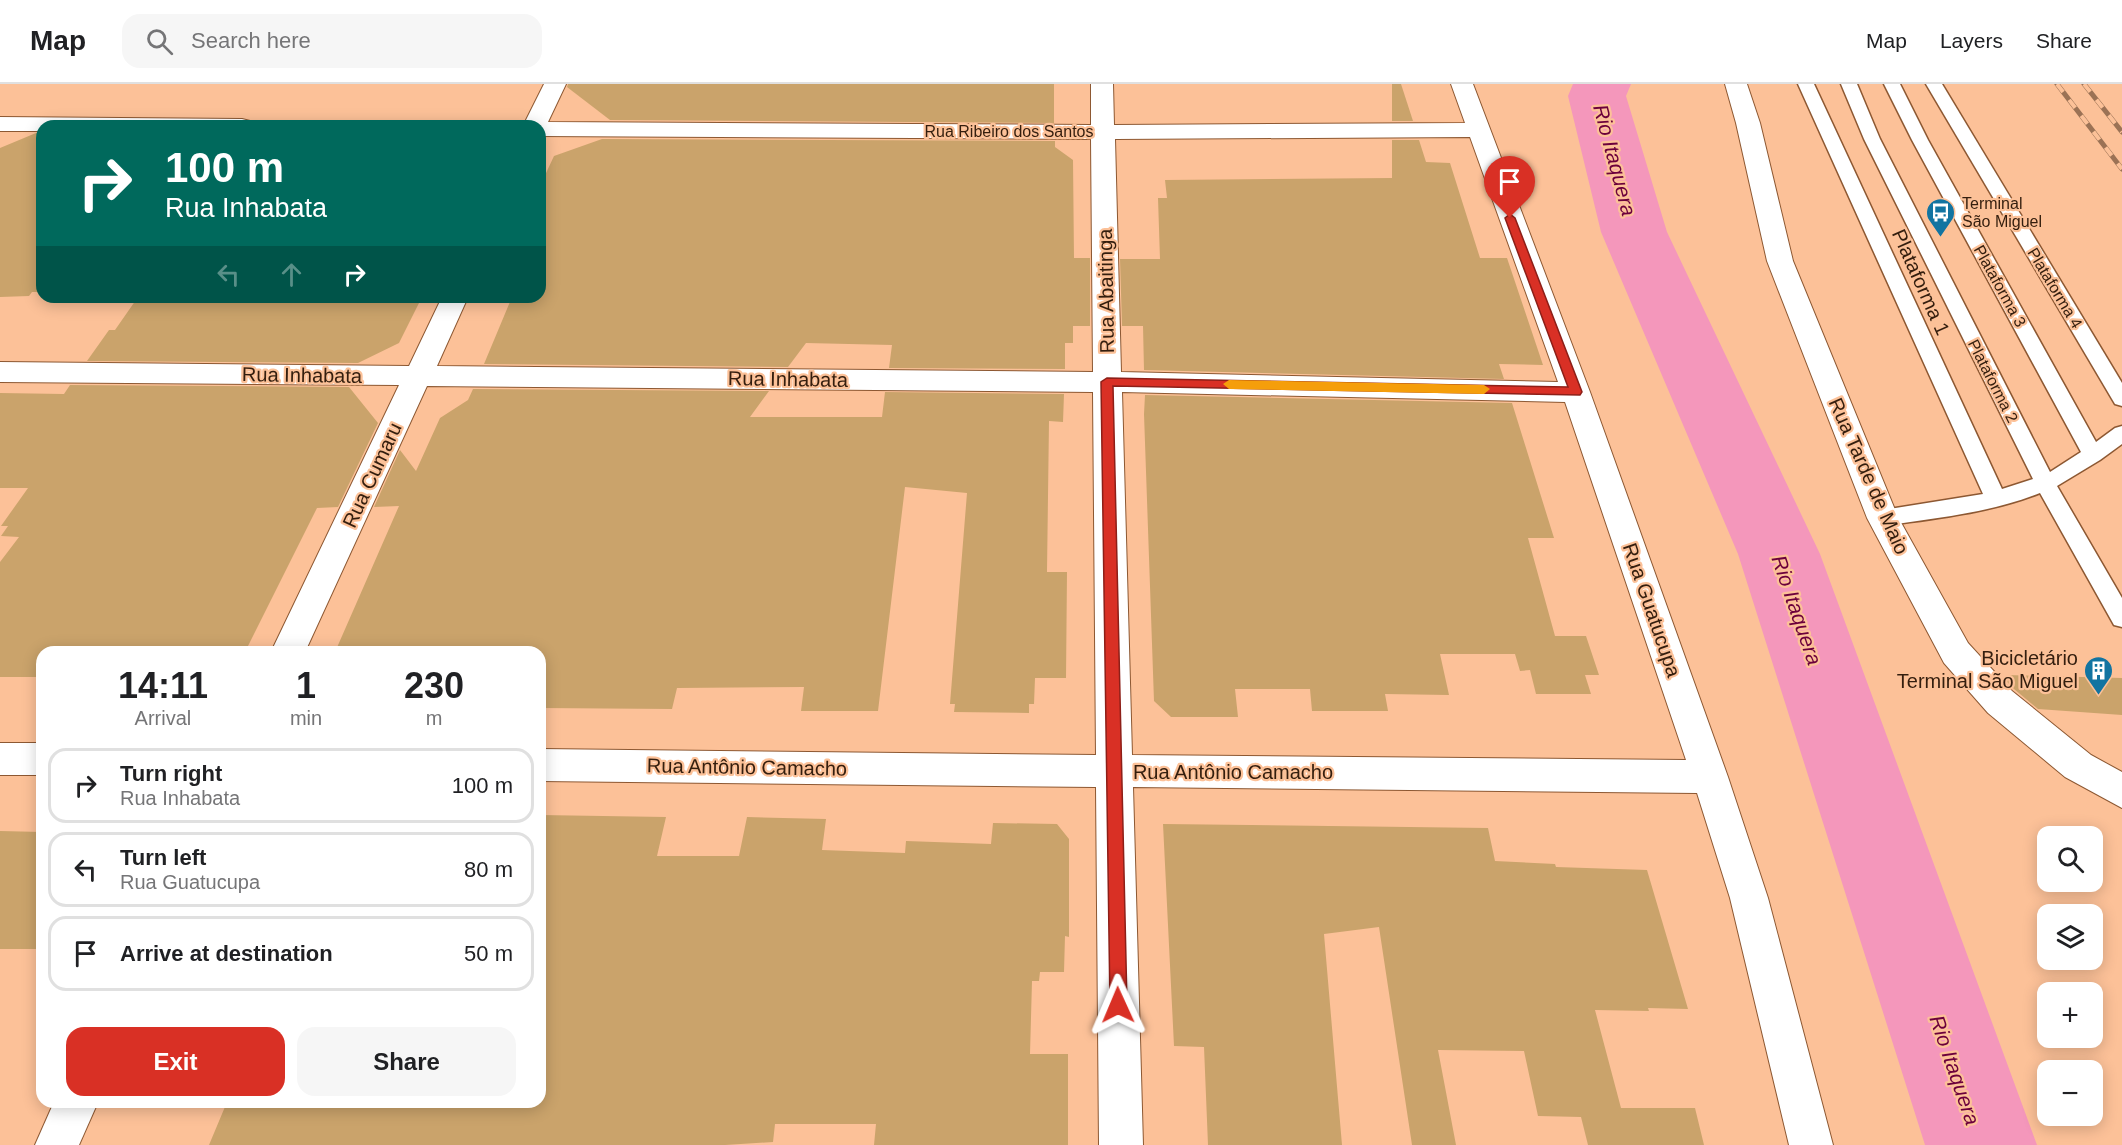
<!DOCTYPE html>
<meta charset="utf-8">
<style>
body{margin:0;font-family:Arial,sans-serif;background:#f6f6f6;color:#202124;height:100vh;display:flex;flex-direction:column;font-size:22px;white-space:nowrap}
*{box-sizing:border-box;margin:0}
p{font-size:20px;color:#757577}
.icon{flex:none;width:33px;height:33px;fill:none;stroke:currentColor;stroke-width:2;stroke-linecap:round;stroke-linejoin:round}
.map{position:relative;flex:1;overflow:hidden}
.side{position:absolute;left:36px;top:562px;width:510px;height:462px;display:flex;flex-direction:column;background:#fff;border-radius:18px;box-shadow:0 3px 15px #0003}
.side>*{flex:none}
.hud{position:absolute;left:36px;top:36px;width:510px;height:183px;border-radius:18px;box-shadow:0 3px 15px #0003;background:#00695c;color:#fff;overflow:hidden}
.fabs{position:absolute;left:2037px;top:742px;display:grid;gap:12px}
.fabs a{display:grid;place-items:center;width:66px;height:66px;border-radius:12px;background:#fff;box-shadow:0 3px 15px #0003;font-size:30px}
.pin{position:absolute;display:grid;place-items:center;width:51px;height:51px;color:#fff;margin:-62px -26px;border-radius:50% 50% 50% 0;rotate:-45deg;box-shadow:0 0 6px #0007}
.pin .icon{rotate:45deg}
.me{position:absolute;width:66px;margin:-33px;rotate:359deg;stroke-linejoin:round;filter:drop-shadow(0 0 4px #0008)}
.turn{display:flex;align-items:center;gap:21px;height:126px;padding:0 30px;font-size:27px}
.turn .icon{width:78px;height:78px;stroke-width:2.5}
.turn b{display:block;font-size:42px;line-height:51px}
.lanes{display:flex;align-items:center;height:57px;padding:0 30px;background:#0003;justify-content:center;gap:30px;direction:ltr}
.lanes .off{opacity:.35}
.eta{display:flex;justify-content:space-evenly;align-items:center;height:102px;text-align:center}
.eta b{font-size:36px;font-weight:600;line-height:42px}
.primary-button{display:flex;gap:12px;margin-top:auto;padding:12px 30px}
.primary-button a{flex:1;height:69px;border-radius:18px;background:#d93025;color:#fff;font-size:24px;font-weight:600;line-height:69px;text-align:center}
.primary-button a+a{background:#f6f6f6;color:#202124}
ul{padding:0;list-style:none}
li{display:flex;align-items:center;gap:18px;height:75px;margin:0 12px 9px;padding:0 18px;border:3px solid #e0e0e0;border-radius:18px}
li div{flex:1}
li b{display:block;font-size:22px}
li em{font-style:normal}
header{display:flex;align-items:center;gap:36px;box-sizing:border-box;height:84px;padding:0 30px;background:#fff;border-bottom:2px solid #e0e0e0}
header strong{font-size:28px}
nav{display:flex;gap:33px;margin-inline-start:auto;font-size:21px}
.search{width:420px;height:54px;background:#f6f6f6;display:flex;align-items:center;gap:15px;box-sizing:border-box;padding:0 21px;border-radius:18px;color:#757577;font-size:22px}
.map>svg:first-child{display:block}
</style>
<header>
<strong>Map</strong>
<div class="search"><svg class="icon" aria-label="search" viewBox="0 0 24 24"><circle cx="10" cy="10" r="6"/><path d="M15 15l6 6"/></svg>Search here</div>
<nav><a>Map</a><a>Layers</a><a>Share</a></nav>
</header>
<div class="map">
<svg width="2122" height="1061" viewBox="0 0 2122 1061">
<rect width="100%" height="100%" fill="#fcc198"/>
<g fill="none" stroke-linecap="round" stroke-linejoin="round">
<polygon fill="#f497bb" fill-rule="evenodd" points="1573,0 1631,0 1626,12 1667,148 1820,470 2037,1061 1925,1061 1738,470 1601,148 1568,12"/>
</g>
<g fill="#caa36b">
<polygon points="568,0 1054,0 1054,39 610,36 567,3"/>
<polygon points="1392,0 1401,0 1413,37 1392,37"/>
<polygon points="36,49 42,49 42,208 32,208 29,212 0,213 0,64"/>
<polygon points="602,55 1055,57 1055,63 1073,76 1074,174 1090,174 1090,242 1073,242 1073,259 1065,259 1065,285 889,284 892,261 806,259 788,283 484,280 512,213 540,213 540,102 554,72"/>
<polygon points="1392,56 1419,56 1426,78 1450,79 1480,174 1507,174 1543,281 1499,280 1504,295 1144,286 1143,242 1122,242 1120,175 1160,175 1158,114 1167,114 1165,96 1392,94"/>
<polygon points="138,213 422,213 399,259 358,279 87,277 109,246 115,246"/>
<polygon points="70,301 349,303 378,339 338,423 317,424 245,568 42,568 42,593 0,593 0,478 19,453 1,452 8,442 1,442 28,404 0,404 0,309 64,310"/>
<polygon points="473,305 769,307 750,333 882,333 885,308 1064,310 1063,338 1049,337 1047,488 1067,488 1066,594 1035,594 1034,620 1029,620 1029,629 954,628 955,620 950,620 967,409 905,403 878,627 801,627 804,603 677,604 672,625 540,624 540,568 335,568 399,422 374,423 400,366 416,387 440,334 468,316"/>
<polygon points="1145,311 1512,319 1554,454 1528,454 1555,552 1586,552 1599,591 1585,591 1591,610 1536,610 1530,586 1520,587 1515,570 1440,570 1449,611 1385,610 1388,627 1312,627 1310,605 1235,605 1238,633 1171,633 1154,617 1144,330"/>
<polygon points="2007,591 2122,594 2122,631 2038,625 2014,605 2006,597"/>
<polygon points="540,731 666,733 657,772 739,772 747,733 826,735 822,766 905,769 906,757 991,760 993,739 1057,740 1069,755 1069,853 1065,852 1064,888 1040,888 1039,897 1032,897 1030,970 1068,970 1068,1061 874,1061 876,1040 775,1040 773,1058 725,1061 209,1061 227,1018 540,1018"/>
<polygon points="1163,740 1488,744 1495,777 1555,780 1556,783 1647,786 1688,925 1648,924 1649,927 1595,926 1621,1024 1695,1024 1704,1061 1588,1061 1581,1033 1538,1032 1524,967 1438,966 1456,1061 1412,1061 1379,843 1324,850 1342,1061 1208,1061 1204,963 1174,962"/>
<polygon points="0,747 42,748 42,865 0,865"/>
</g>
<g fill="none" stroke-linecap="round" stroke-linejoin="round">
<defs>
<g id="lane">
<path d="M1798 0H1814L2002 405 2033 395 1864 55 1841 0H1857L1880 55 2050 388 2081 368 1912 56 1884 0H1900L1928 56 2096 358 2115 344 2122 342V360L2100 376 2057 402 2122 514V543L2114 541 2040 409C1990 429 1936 434 1883 442L1876 440 1872 434 1876 428 1883 426 1983 410Z"/>
<polygon points="1926,0 1942,0 2122,299 2122,322 2115,320"/>
</g>
<g id="street">
<path d="M544 0H566L548 38 1091 41V0H1113L1114 41 1465 39 1451 0H1473L1590 308 1728 693 1768 814 1833 1061H1789L1730 814 1697 709 1133 703 1143 1061H1099L1096 703 540 697V665L1096 671 1093 308 427 302 305 568H271L399 301 0 298V278L409 282 442 213H468L437 282 1093 288 1091 55 540 52V42H523ZM1470 53 1558 298 1121 288 1115 55ZM1122 308 1565 318 1686 676 1132 671Z"/>
<polygon points="1725,0 1747,0 1760,39 1793,177 1898,433 1968,559 2012,607 2091,671 2122,688 2122,724 2065,693 1988,629 1944,579 1867,434 1767,177 1736,39"/>
<polygon points="0,33 242,35 250,37 254,42 42,42 42,47 0,47"/>
<rect x="0" y="659" width="42" height="32"/>
<polygon points="54,1018 98,1018 79,1061 35,1061"/>
</g>
</defs>
<use href="#lane" stroke="#8d5832" stroke-width="3"/>
<use href="#street" stroke="#8d5832" stroke-width="2"/>
<use href="#lane" fill="#fff" fill-rule="evenodd"/>
<use href="#street" fill="#fff" fill-rule="evenodd"/>
<defs>
<g id="rail">
<polyline points="2057,0 2122,85"/>
<polyline points="2084,0 2122,48"/>
</g>
</defs>
<use href="#rail" stroke="#9b7255" stroke-width="5"/>
<use href="#rail" stroke="#fcc198" stroke-width="4" stroke-dasharray="10" stroke-linecap="butt"/>
</g>
<polygon fill="#d93025" stroke="#8d1f18" stroke-width="1.5" points="1510,130 1515,134 1582,308 1580,311 1113,302 1127,921 1124,927 1118,929 1112,927 1110,921 1101,298 1107,294 1568,303 1505,134"/>
<polygon fill="#f59e0b" points="1229,296 1484,301 1490,305 1484,310 1229,305 1223,300"/>
<defs>
<symbol id="bus-pin" viewBox="-11 -11 22 30"><path d="M0 17L-7.5 6A9.5 9.5 0 1 1 7.5 6Z" fill="#1274a1" stroke="#fcc198"/><path d="M-5-6H5V4H4V6H2V4H-2V6H-4V4H-5ZM-3.5-4V0h7V-4ZM-3.5 1.2v1.5H-2V1.2ZM2 1.2v1.5H3.5V1.2Z" fill="#fff"/></symbol>
<symbol id="building-pin" viewBox="-11 -11 22 30"><path d="M0 17L-7.5 6A9.5 9.5 0 1 1 7.5 6Z" fill="#1274a1" stroke="#fcc198"/><path d="M-4-6H4V6H1V3H-1V6H-4ZM-2.5-4.3h1.7v1.8h-1.7ZM.8-4.3h1.7v1.8H.8ZM-2.5-1h1.7V.8h-1.7ZM.8-1h1.7V.8H.8Z" fill="#fff"/></symbol>
</defs>
<g fill-rule="evenodd">
<use href="#bus-pin" x="1924" y="112" width="33" height="45"/>
<use href="#building-pin" x="2082" y="570" width="33" height="45"/>
</g>
<g text-anchor="middle" dominant-baseline="central" stroke-width="4.5" stroke-linejoin="round" paint-order="stroke">
<g font-size="16" fill="#341e0e" stroke="#fcc198">
<text x="1009" y="47">Rua Ribeiro dos Santos</text>
<text transform="translate(2000 202) rotate(61)">Plataforma 3</text>
<text transform="translate(2055 204) rotate(59)">Plataforma 4</text>
<text transform="translate(1993 297) rotate(63)">Plataforma 2</text>
</g>
<g font-size="16" fill="#341e0e" stroke="#fcc198" text-anchor="start">
<text x="1962" y="119">Terminal<tspan x="1962" dy="18">São Miguel</tspan></text>
</g>
<g font-size="20" fill="#341e0e" stroke="#fcc198">
<text transform="translate(1921 198) rotate(66)">Plataforma 1</text>
<text transform="translate(1106 207) rotate(-91)">Rua Abaitinga</text>
<text transform="translate(302 291) rotate(1)">Rua Inhabata</text>
<text transform="translate(788 295) rotate(1)">Rua Inhabata</text>
<text transform="translate(372 391) rotate(-65)">Rua Cumaru</text>
<text transform="translate(1869 392) rotate(66)">Rua Tarde de Maio</text>
<text transform="translate(1652 526) rotate(71)">Rua Guatucupa</text>
<text transform="translate(747 683) rotate(1)">Rua Antônio Camacho</text>
<text x="1233" y="688">Rua Antônio Camacho</text>
</g>
<g font-size="20" fill="#341e0e" stroke="#fcc198" text-anchor="end">
<text x="2078" y="574">Bicicletário<tspan x="2078" dy="23">Terminal São Miguel</tspan></text>
</g>
<g font-size="21" font-style="italic" fill="#6c003c" stroke="#fcc198">
<text transform="translate(1615 76) rotate(75)">Rio Itaquera</text>
<text transform="translate(1797 526) rotate(71)">Rio Itaquera</text>
<text transform="translate(1955 986) rotate(71)">Rio Itaquera</text>
</g>
</g>
</svg>
<div class="fabs">
<a><svg class="icon" aria-label="search" viewBox="0 0 24 24"><circle cx="10" cy="10" r="6"/><path d="M15 15l6 6"/></svg></a>
<a><svg class="icon" aria-label="layers" viewBox="0 0 24 24"><path d="M12 4l9 5-9 5-9-5zM3 14l9 5 9-5"/></svg></a>
<a>+</a>
<a>−</a>
</div>
<div class="pin" style="left:1510px;top:134px;background:#d93025"><svg class="icon" aria-label="arrive" viewBox="0 0 24 24"><path d="M6 21V4h12l-3 4 3 4H6"/></svg></div>
<svg class="me" style="left:1118px;top:921px" viewBox="-20 -20 40 40"><path d="M0-17L14 15 0 8-14 15z" fill="#d93025" stroke="#fff" stroke-width="4"/></svg>
<div class="hud">
<div class="turn"><svg class="icon" aria-label="right" viewBox="0 0 24 24"><path d="M7 20v-9h11M14 6l5 5-5 5"/></svg><div><b>100 m</b>Rua Inhabata</div></div>
<div class="lanes"><svg class="icon off" aria-label="left" viewBox="0 0 24 24"><path d="M17 20v-9H6M10 6l-5 5 5 5"/></svg><svg class="icon off" aria-label="ahead" viewBox="0 0 24 24"><path d="M12 20V5M6 11l6-6 6 6"/></svg><svg class="icon" aria-label="right" viewBox="0 0 24 24"><path d="M7 20v-9h11M14 6l5 5-5 5"/></svg></div>
</div>
<section class="side">
<div class="eta">
<div><b>14:11</b><p>Arrival</p></div>
<div><b>1</b><p>min</p></div>
<div><b>230</b><p>m</p></div>
</div>
<ul>
<li><svg class="icon" aria-label="right" viewBox="0 0 24 24"><path d="M7 20v-9h11M14 6l5 5-5 5"/></svg><div><b>Turn right</b><p>Rua Inhabata</p></div><em>100 m</em></li>
<li><svg class="icon" aria-label="left" viewBox="0 0 24 24"><path d="M17 20v-9H6M10 6l-5 5 5 5"/></svg><div><b>Turn left</b><p>Rua Guatucupa</p></div><em>80 m</em></li>
<li><svg class="icon" aria-label="arrive" viewBox="0 0 24 24"><path d="M6 21V4h12l-3 4 3 4H6"/></svg><div><b>Arrive at destination</b></div><em>50 m</em></li>
</ul>
<div class="primary-button"><a>Exit</a><a>Share</a></div>
</section>
</div>
